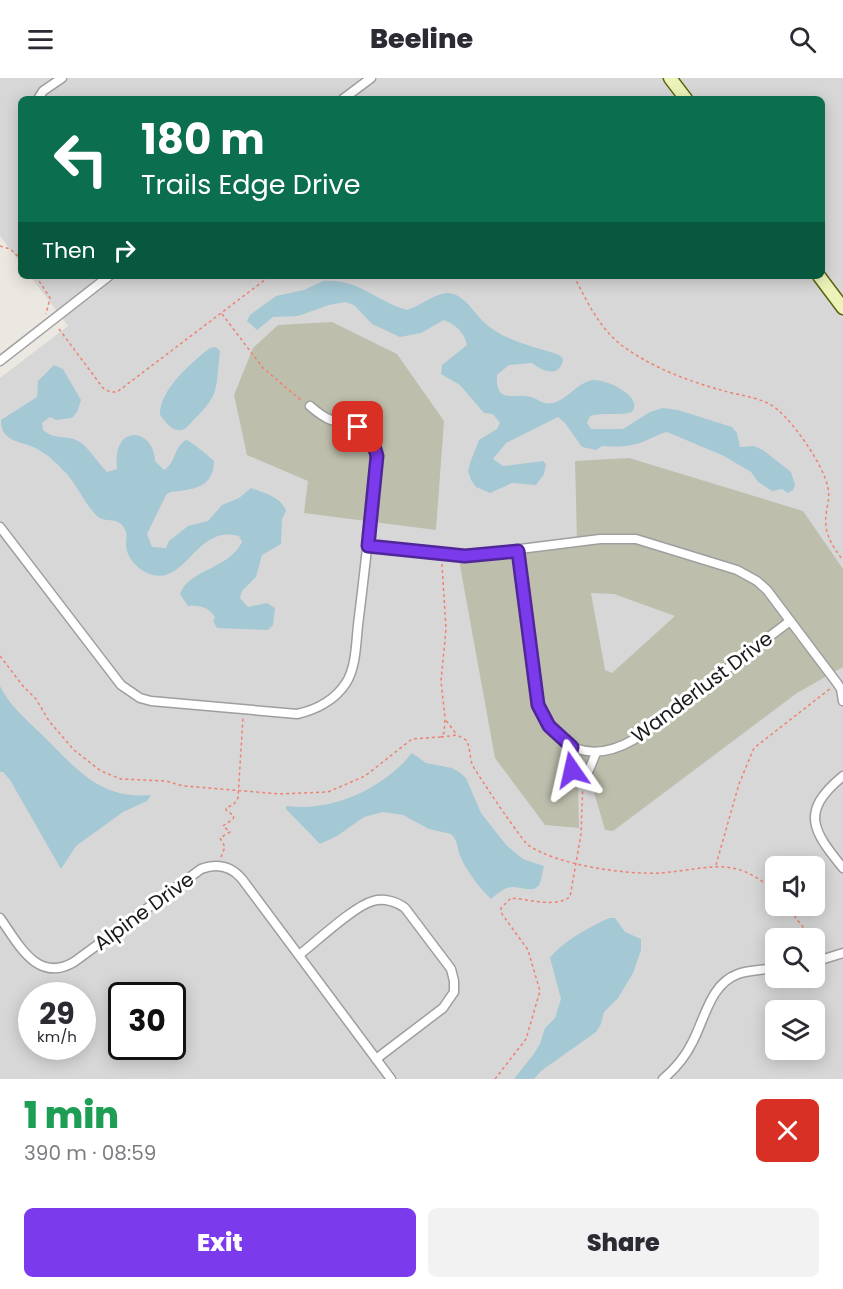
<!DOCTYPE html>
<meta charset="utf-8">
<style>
body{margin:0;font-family:Poppins,sans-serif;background:#f2f2f3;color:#2b2b33;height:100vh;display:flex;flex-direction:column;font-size:22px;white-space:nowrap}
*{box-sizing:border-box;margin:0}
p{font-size:20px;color:#7c7c81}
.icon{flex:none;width:33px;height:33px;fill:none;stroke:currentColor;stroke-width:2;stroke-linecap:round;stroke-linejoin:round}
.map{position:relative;height:1001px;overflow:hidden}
.panel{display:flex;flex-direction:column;background:#fff;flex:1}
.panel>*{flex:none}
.guide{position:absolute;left:18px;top:18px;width:807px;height:183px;border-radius:9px;box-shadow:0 3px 15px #0003;background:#0b6e4f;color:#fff;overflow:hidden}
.tools{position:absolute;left:765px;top:778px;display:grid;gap:12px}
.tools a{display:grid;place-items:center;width:60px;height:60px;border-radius:9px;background:#fff;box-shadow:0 3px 15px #0003;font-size:30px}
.speed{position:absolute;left:18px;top:904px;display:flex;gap:12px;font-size:30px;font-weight:700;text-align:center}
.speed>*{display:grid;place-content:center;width:78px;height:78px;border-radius:50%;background:#fff;box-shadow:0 3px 15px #0003;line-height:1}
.speed small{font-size:15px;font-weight:400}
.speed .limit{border:3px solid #111;border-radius:9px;background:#fff;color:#111}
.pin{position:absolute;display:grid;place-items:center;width:51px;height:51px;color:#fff;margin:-26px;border-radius:12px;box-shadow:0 3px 9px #0006}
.me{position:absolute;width:66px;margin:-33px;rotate:349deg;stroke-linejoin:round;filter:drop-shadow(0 0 4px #0008)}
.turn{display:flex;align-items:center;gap:21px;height:126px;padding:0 24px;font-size:27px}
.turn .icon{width:78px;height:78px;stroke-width:2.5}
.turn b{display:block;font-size:42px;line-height:51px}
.then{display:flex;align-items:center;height:57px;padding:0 24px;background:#0003;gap:12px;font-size:22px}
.round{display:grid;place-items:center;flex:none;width:63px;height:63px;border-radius:9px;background:#f2f2f3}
.head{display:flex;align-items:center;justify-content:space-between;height:102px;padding:0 24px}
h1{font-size:36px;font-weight:800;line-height:45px;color:#1e9e55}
.primary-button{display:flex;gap:12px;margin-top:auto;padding:12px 24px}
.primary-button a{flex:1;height:69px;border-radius:9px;background:#7c3aed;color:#fff;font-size:24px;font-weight:800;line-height:69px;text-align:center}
.primary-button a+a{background:#f2f2f3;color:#2b2b33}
header{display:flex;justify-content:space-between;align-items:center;height:78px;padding:0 24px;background:#fff;font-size:27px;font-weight:800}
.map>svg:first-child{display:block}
</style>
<header><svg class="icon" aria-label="menu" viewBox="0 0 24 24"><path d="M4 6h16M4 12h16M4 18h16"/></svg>Beeline<svg class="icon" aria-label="search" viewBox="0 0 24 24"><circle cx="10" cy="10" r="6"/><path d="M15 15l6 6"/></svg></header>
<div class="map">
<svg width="843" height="1001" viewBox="0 0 843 1001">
<rect width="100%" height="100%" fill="#ebe8e1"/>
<path fill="#d8d7d7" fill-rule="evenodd" d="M0 0H843V1001H0V300L68 248 30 198H822V21H21V186L0 158ZM776 789H814V828H776ZM776 861H814V900H776ZM32 918H82V969H32ZM122 918H172V969H122ZM776 933H814V972H776Z"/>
<g fill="#bebead" fill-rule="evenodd">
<polygon points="332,244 397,276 444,343 436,452 304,435 308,403 247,377 234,317 253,270 278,247"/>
<path d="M629 380 803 433 843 491V589L797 615 613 753 605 752 590 700 578 703 579 750 545 747 495 680 459 482 577 463 575 383ZM591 515 614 516 675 538 612 595 605 592Z"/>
</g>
<g fill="#a5c8d5">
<path d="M323 203C360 201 373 222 407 232 420 228 432 217 446 215 464 214 474 236 486 246 507 264 534 268 559 277L563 281C560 301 542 293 532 285L509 287 497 297C495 328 515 314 531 319 540 322 543 327 553 325 568 321 578 304 593 302 606 301 644 318 632 334 618 338 604 334 590 338L587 345 591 351H623L650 334 663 330 678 332 732 349 737 355 740 369 754 368 763 372 791 394 795 407 793 412 788 415 782 411 772 413 758 404 751 394 724 378 667 354C658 356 653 360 645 363 631 369 616 369 602 368L596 372 582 369 565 345 558 339 506 365 493 381 503 388 543 383 546 386 544 396 536 407 512 405 490 415 476 409 471 402 468 393 470 385 479 362 497 351 500 345 493 336 484 335 460 307 441 296 442 287 467 267C464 254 456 247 444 242L421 255 400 259 372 246 354 227 345 224 329 227 298 238 273 239 257 252 247 243 250 237 276 218 304 212Z"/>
<path d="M216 269 220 273C215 319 220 316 186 350 175 357 167 346 160 337 159 312 192 284 210 270Z"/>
<path d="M54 287 63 291 81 322 77 334 72 340 56 342 50 339 42 345 43 352C55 363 68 356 80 364 90 371 98 385 107 394L117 391C117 386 116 381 117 376 121 347 154 353 155 383L164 392C176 385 174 368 186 362 191 363 210 379 214 383 214 410 192 412 170 414L166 417 147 456 152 469 166 470 169 463 188 448 208 443 222 427 239 420 251 410C264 415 281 419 286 433L282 441 281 466 262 477 256 499 242 513 240 520 248 529 267 525 275 530 273 547 268 552 217 550 213 543 215 539C209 529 199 527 188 528L180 516C188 492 229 491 242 464L239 458C197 446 187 505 153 497 140 494 127 481 126 468 126 464 127 458 126 454 120 438 110 445 100 440 91 436 76 406 67 396 58 387 50 378 39 372 25 363 0 366 1 342L37 319 38 303Z"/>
<path d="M0 608C9 627 24 639 39 654 74 687 97 722 151 717L147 723 123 734 76 768 61 791 10 702 3 694H0Z"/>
<path d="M412 675 426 685 452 690 459 694 466 700 481 735 507 768 523 781 544 788C542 794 542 802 539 807 533 816 521 808 512 809 503 810 497 816 491 821 480 811 466 792 460 778 457 769 458 763 451 756L429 751 403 737 383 734 364 739 337 758 320 766 286 731V728C327 733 368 717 399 689 404 685 407 680 412 675Z"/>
<path d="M609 840H615L625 854 641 861V872L633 895 618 920 604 934 601 946 596 954 541 993 534 1001H514L533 977 540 966 545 950 555 940 561 921 550 880C563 863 590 849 609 840Z"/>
</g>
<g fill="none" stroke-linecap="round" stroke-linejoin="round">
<defs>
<g id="street">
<polyline points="38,21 43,13 62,0"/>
<polyline points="343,21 371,0"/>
<polyline points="0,283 109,198"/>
<path d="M0 449 121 607 140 620 151 623 297 636C316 632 335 622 346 605 356 590 356 565 358 547 365 491 371 435 377 378 372 347 355 350 331 342 323 339 317 334 310 328"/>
<polyline points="368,468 464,478 600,461 636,461 737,492 757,503 767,512 837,605 841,611 843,623"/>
<path d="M517 473 538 627C555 672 591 686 633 662L790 543"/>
<polyline points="572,669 569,687 577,695 589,692 596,675"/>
<path d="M843 698C799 734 813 753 843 790"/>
<path d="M0 840C18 865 37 906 74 884L201 791C217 785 231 788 242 801L391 1001"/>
<path d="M299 877C316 864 354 828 373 823 383 820 396 823 405 830L451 891 454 903V914L443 930 376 981"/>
<polyline points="814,884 843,875"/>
<path d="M663 1001C675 991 685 979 692 965 705 941 710 906 738 896 749 892 764 892 776 890"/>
</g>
<g id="secondary">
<polyline points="670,0 686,21"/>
<polyline points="819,198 843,230"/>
</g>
</defs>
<use href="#street" stroke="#9e9e9e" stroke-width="11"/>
<use href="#secondary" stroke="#58640f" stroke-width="15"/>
<g stroke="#eb8272" stroke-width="1.5" stroke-dasharray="3 3" stroke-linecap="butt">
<polyline points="0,168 10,171 21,181"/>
<polyline points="36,198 50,220 46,236"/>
<path d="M574 198C586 222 599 249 620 266 650 289 688 303 724 313 742 318 766 320 779 333 796 348 824 388 828 410 830 419 827 428 826 437 824 456 832 468 843 482"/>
<polyline points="222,236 263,290 303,324"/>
<polyline points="59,251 103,310 110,314 117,314 270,198"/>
<polyline points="442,486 446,551 441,603 445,640"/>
<polyline points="0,578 23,608 36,621 49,643 74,672 101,693 121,701 166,703 183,708 279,716 328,714 365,698 412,661 440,659 444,655 445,641 457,657"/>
<path d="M441 659 457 657 466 662C471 670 469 680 473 688 479 699 521 761 528 767 557 787 626 797 661 795 710 791 735 776 776 815"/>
<polyline points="221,779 225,769 220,760 230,754 223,748 233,741 234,738 226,732 226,730 234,726 238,720 243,639"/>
<polyline points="716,787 739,706 754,670 831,610"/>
<polyline points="787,828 812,861"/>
<polyline points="814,865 820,874"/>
<path d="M495 1001 526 961 540 913 528 872 502 836 501 830 511 820C529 821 554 830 570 819L581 756 583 704"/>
</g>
<use href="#street" stroke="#fff" stroke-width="8"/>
<use href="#secondary" stroke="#edf2b8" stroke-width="12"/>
</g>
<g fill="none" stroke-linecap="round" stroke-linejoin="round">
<defs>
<polyline id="route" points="358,349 372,361 377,378 368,468 465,478 518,473 538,627 549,648 572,669 569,682 572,692"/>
</defs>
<use href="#route" stroke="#51269a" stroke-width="15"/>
<use href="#route" stroke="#7c3aed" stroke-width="10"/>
</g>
<g text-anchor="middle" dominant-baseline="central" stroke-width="6" stroke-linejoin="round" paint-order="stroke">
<g font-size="20" fill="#1a1a1a" stroke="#fff">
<text transform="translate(702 609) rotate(-37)">Wanderlust Drive</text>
<text transform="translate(144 833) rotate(-36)">Alpine Drive</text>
</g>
</g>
</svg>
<div class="tools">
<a><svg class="icon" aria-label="sound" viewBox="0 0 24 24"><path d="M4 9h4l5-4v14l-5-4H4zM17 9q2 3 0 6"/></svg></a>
<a><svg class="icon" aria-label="search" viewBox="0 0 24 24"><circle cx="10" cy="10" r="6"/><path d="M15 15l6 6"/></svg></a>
<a><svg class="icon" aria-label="layers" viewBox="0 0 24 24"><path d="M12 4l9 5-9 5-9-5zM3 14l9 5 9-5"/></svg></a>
</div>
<div class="speed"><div>29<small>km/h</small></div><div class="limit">30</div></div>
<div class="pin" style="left:358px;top:349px;background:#d93025"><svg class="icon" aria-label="arrive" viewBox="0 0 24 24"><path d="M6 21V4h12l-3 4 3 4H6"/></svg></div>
<svg class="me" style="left:572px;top:692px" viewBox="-20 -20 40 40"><path d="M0-17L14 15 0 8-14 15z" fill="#7c3aed" stroke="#fff" stroke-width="4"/></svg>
<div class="guide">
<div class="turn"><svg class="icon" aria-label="left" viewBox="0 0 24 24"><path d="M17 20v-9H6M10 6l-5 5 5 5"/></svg><div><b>180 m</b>Trails Edge Drive</div></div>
<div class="then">Then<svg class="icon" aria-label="right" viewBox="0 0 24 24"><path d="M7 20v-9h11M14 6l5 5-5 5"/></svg></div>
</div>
</div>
<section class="panel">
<div class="head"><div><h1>1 min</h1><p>390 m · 08:59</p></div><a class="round" style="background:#d93025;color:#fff"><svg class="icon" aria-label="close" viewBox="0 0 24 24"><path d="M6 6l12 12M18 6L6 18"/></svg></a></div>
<div class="primary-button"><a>Exit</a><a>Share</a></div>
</section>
